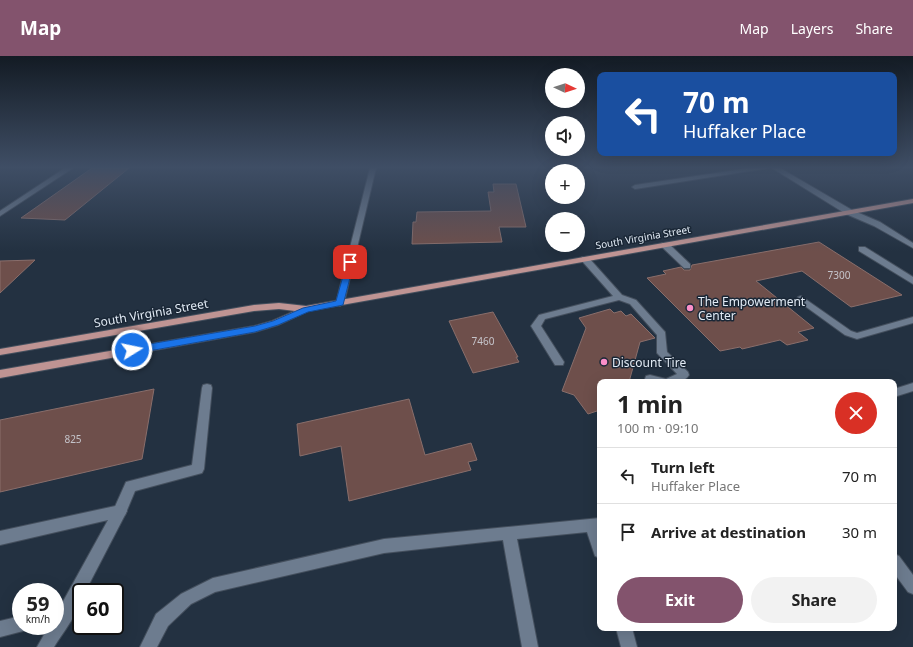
<!DOCTYPE html>
<meta charset="utf-8">
<style>
body{margin:0;font-family:"Noto Sans",sans-serif;background:#f2f2f2;color:#222;height:100vh;display:flex;flex-direction:column;font-size:15px;white-space:nowrap}
*{box-sizing:border-box;margin:0}
p{font-size:13px;color:#767676}
.icon{flex:none;width:22px;height:22px;fill:none;stroke:currentColor;stroke-width:2;stroke-linecap:round;stroke-linejoin:round}
.map{position:relative;flex:1;overflow:hidden}
.details{position:absolute;left:597px;top:323px;width:300px;height:252px;display:flex;flex-direction:column;background:#fff;border-radius:8px;box-shadow:0 4px 16px #0002}
.details>*{flex:none}
.hud{position:absolute;left:597px;top:16px;width:300px;height:84px;border-radius:8px;box-shadow:0 4px 16px #0002;background:#1a4fa0;color:#fff;overflow:hidden}
.needle{width:26px;rotate:94deg}
.buttons{position:absolute;left:545px;top:12px;display:grid;gap:8px}
.buttons a{display:grid;place-items:center;width:40px;height:40px;border-radius:50%;background:#fff;box-shadow:0 4px 16px #0002;font-size:20px}
.speed{position:absolute;left:12px;top:527px;display:flex;gap:8px;font-size:20px;font-weight:700;text-align:center}
.speed>*{display:grid;place-content:center;width:52px;height:52px;border-radius:50%;background:#fff;box-shadow:0 4px 16px #0002;line-height:1}
.speed small{font-size:10px;font-weight:400}
.speed .limit{border:2px solid #111;border-radius:6px;background:#fff;color:#111}
.pin{position:absolute;display:grid;place-items:center;width:34px;height:34px;color:#fff;margin:-17px;border-radius:8px;box-shadow:0 2px 6px #0006}
.me{position:absolute;width:44px;margin:-22px;rotate:80deg;stroke-linejoin:round;filter:drop-shadow(0 0 3px #0008)}
.turn{display:flex;align-items:center;gap:14px;height:84px;padding:0 20px;font-size:18px}
.turn .icon{width:52px;height:52px;stroke-width:2.5}
.turn b{display:block;font-size:28px;line-height:34px}
.round{display:grid;place-items:center;flex:none;width:42px;height:42px;border-radius:21px;background:#f2f2f2}
.head{display:flex;align-items:center;justify-content:space-between;height:68px;padding:0 20px}
h1{font-size:24px;font-weight:700;line-height:30px}
.action{display:flex;gap:8px;margin-top:auto;padding:8px 20px}
.action a{flex:1;height:46px;border-radius:24px;background:#83536d;color:#fff;font-size:16px;font-weight:700;line-height:46px;text-align:center}
.action a+a{background:#f2f2f2;color:#222}
ul{padding:0;list-style:none}
li{display:flex;align-items:center;gap:12px;height:56px;padding:0 20px;border-top:1px solid #e0e0e0}
li div{flex:1}
li b{display:block;font-size:15px}
li em{font-style:normal}
header{display:flex;align-items:center;gap:24px;box-sizing:border-box;height:56px;padding:0 20px;background:#83536d;color:#fff}
header strong{font-size:19px}
nav{display:flex;gap:22px;margin-inline-start:auto;font-size:14px}
.map>svg:first-child{display:block}
</style>
<header>
<strong>Map</strong>
<nav><a>Map</a><a>Layers</a><a>Share</a></nav>
</header>
<div class="map">
<svg width="913" height="591" viewBox="0 0 913 591">
<rect width="100%" height="100%" fill="#233141"/>
<g fill="#6e4f4b" stroke="#896e6b">
<polygon points="92,112 129,112 65,164 21,162"/>
<polygon points="493,128 516,128 526,171 499,171 502,186 412,188 413,166 416,166 417,156 491,155 488,136 494,136"/>
<polygon points="819,186 902,239 851,251 802,215 756,225 814,272 798,276 808,284 787,289 780,284 742,293 740,291 720,295 647,222 666,218 663,215 681,211 684,214 690,214 692,209"/>
<polygon points="35,204 0,237 0,205"/>
<polygon points="610,253 614,257 621,255 626,260 631,258 655,282 640,286 629,326 600,326 600,354 588,358 574,339 562,335 586,272 579,262"/>
<polygon points="493,256 518,301 516,301 519,306 473,317 449,265"/>
<polygon points="154,333 142,403 0,436 0,364"/>
<polygon points="409,343 425,399 471,387 477,404 468,406 471,414 349,445 341,390 300,400 297,368"/>
</g>
<g fill="none" stroke-linecap="round" stroke-linejoin="round">
<defs>
<g id="service">
<polygon points="65,112 73,112 0,160 0,155"/>
<polygon points="750,112 768,112 635,133 632,131 635,129"/>
<polygon points="772,112 780,112 852,154 880,166 913,187 913,192 874,170 846,158"/>
<polygon points="662,187 668,187 690,208 690,212 684,212 662,191"/>
<polygon points="859,191 865,191 913,221 913,228 859,195"/>
<path d="M582 201H588L622 239 636 244 665 276 667 296 688 316 689 319C683 330 658 327 646 326L645 323 646 320 650 319 666 323 677 318 657 297V279L630 248 619 244 545 263 541 270 564 306 563 309H555L531 270 539 259 613 240 582 205Z"/>
<polygon points="801,240 851,275 857,277 913,261 913,267 857,283 845,279 798,245 797,243 798,241"/>
<polygon points="913,327 913,335 894,341 894,333"/>
<polygon points="207,328 211,329 212,332 204,413 202,417 135,435 125,459 120,461 115,459 113,455 126,426 192,409 202,332 203,329"/>
<polygon points="600,462 600,502 595,500 587,476 517,483 538,591 522,591 503,484 384,497 215,536 191,548 168,570 157,591 140,591 156,558 181,538 213,522 384,483"/>
<polygon points="894,498 899,500 913,519 913,538 908,536 894,517"/>
<polygon points="616,572 632,572 637,591 621,591"/>
</g>
<g id="minor">
<polygon points="370,112 376,112 344,247 340,250 336,247"/>
<path d="M120 449 125 451 127 455 85 536H81C81 555 64 575 54 591H37L49 570H55V560L108 464 0 489V475Z"/>
<polygon points="21,560 21,570 28,570 27,574 0,581 0,565"/>
</g>
<polygon id="primary" points="913,143 913,147 308,255 278,269 255,276 0,322 0,314 254,270 272,265 295,255 279,253 254,255 0,299 0,293 254,249 279,247 306,250"/>
</defs>
<use href="#service" stroke="#444f5d" stroke-width="2"/>
<use href="#minor" stroke="#444f5d" stroke-width="2"/>
<use href="#primary" stroke="#444f5d" stroke-width="2"/>
<use href="#service" fill="#6d7c8f" fill-rule="evenodd"/>
<use href="#minor" fill="#6d7c8f" fill-rule="evenodd"/>
<use href="#primary" fill="#bf9493" fill-rule="evenodd"/>
</g>
<linearGradient id="sky" x2="0" y2="1"><stop stop-color="#131b24"/><stop offset="0.57" stop-color="#3f4e65"/><stop offset="1" stop-color="#3f4e65" stop-opacity="0"/></linearGradient>
<rect width="913" height="195" fill="url(#sky)"/>
<polygon fill="#1a73e8" stroke="#114b97" points="350,203 354,206 343,249 308,256 278,269 255,276 132,298 128,294 132,291 255,270 273,265 303,252 336,245 347,206"/>
<g fill="#fa8fc8" stroke="#1a2736" stroke-width="1.5">
<circle cx="690" cy="252" r="4"/>
<circle cx="604" cy="306" r="4"/>
</g>
<g text-anchor="middle" dominant-baseline="central" stroke-width="3" stroke-linejoin="round" paint-order="stroke">
<g font-size="10" fill="#e2ebf5" stroke="#1a2736">
<text transform="translate(643 181) rotate(-10)">South Virginia Street</text>
</g>
<g font-size="10" fill="#c5c4ca">
<text x="839" y="219">7300</text>
<text x="483" y="285">7460</text>
<text x="73" y="383">825</text>
</g>
<g font-size="12" fill="#e2ebf5" stroke="#1a2736" text-anchor="start">
<text x="698" y="245">The Empowerment<tspan x="698" dy="14">Center</tspan></text>
<text x="612" y="306">Discount Tire</text>
</g>
<g font-size="12" fill="#e2ebf5" stroke="#1a2736">
<text transform="translate(151 257) rotate(-10)">South Virginia Street</text>
</g>
</g>
</svg>
<div class="buttons">
<a><svg class="needle" viewBox="-14 -14 28 28"><path d="M0-13l5 13h-10z" fill="#e53935"/><path d="M0 13l5-13h-10z" fill="#767676"/></svg></a>
<a><svg class="icon" aria-label="sound" viewBox="0 0 24 24"><path d="M4 9h4l5-4v14l-5-4H4zM17 9q2 3 0 6"/></svg></a>
<a>+</a>
<a>−</a>
</div>
<div class="speed"><div>59<small>km/h</small></div><div class="limit">60</div></div>
<div class="pin" style="left:350px;top:206px;background:#d93025"><svg class="icon" aria-label="arrive" viewBox="0 0 24 24"><path d="M6 21V4h12l-3 4 3 4H6"/></svg></div>
<svg class="me" style="left:132px;top:294px" viewBox="-20 -20 40 40"><circle r="17" fill="#1a73e8" stroke="#fff" stroke-width="3"/><path d="M0-11L8 9 0 5-8 9z" fill="#fff"/></svg>
<div class="hud">
<div class="turn"><svg class="icon" aria-label="left" viewBox="0 0 24 24"><path d="M17 20v-9H6M10 6l-5 5 5 5"/></svg><div><b>70 m</b>Huffaker Place</div></div>
</div>
<section class="details">
<div class="head"><div><h1>1 min</h1><p>100 m · 09:10</p></div><a class="round" style="background:#d93025;color:#fff"><svg class="icon" aria-label="close" viewBox="0 0 24 24"><path d="M6 6l12 12M18 6L6 18"/></svg></a></div>
<ul>
<li><svg class="icon" aria-label="left" viewBox="0 0 24 24"><path d="M17 20v-9H6M10 6l-5 5 5 5"/></svg><div><b>Turn left</b><p>Huffaker Place</p></div><em>70 m</em></li>
<li><svg class="icon" aria-label="arrive" viewBox="0 0 24 24"><path d="M6 21V4h12l-3 4 3 4H6"/></svg><div><b>Arrive at destination</b></div><em>30 m</em></li>
</ul>
<div class="action"><a>Exit</a><a>Share</a></div>
</section>
</div>
